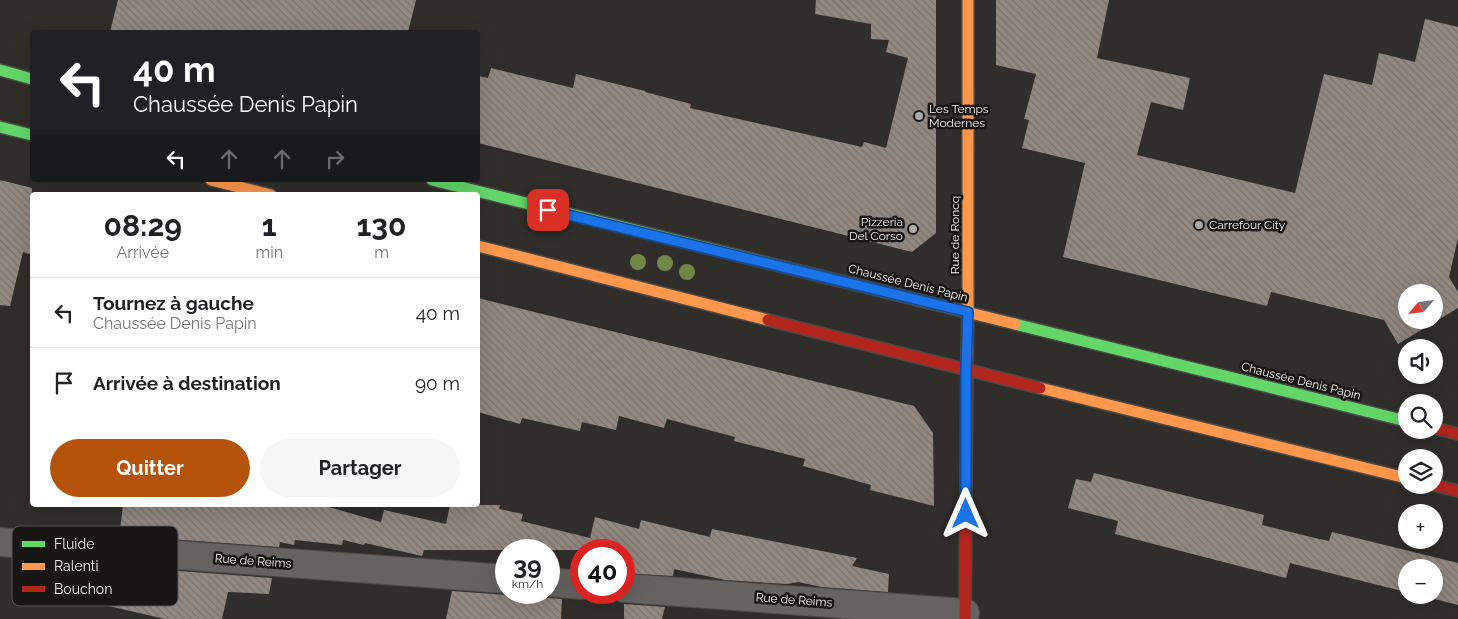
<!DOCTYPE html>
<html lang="fr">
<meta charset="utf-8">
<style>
body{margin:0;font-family:Raleway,sans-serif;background:#f6f6f6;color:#202124;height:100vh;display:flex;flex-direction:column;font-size:19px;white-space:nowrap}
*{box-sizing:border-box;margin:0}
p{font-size:16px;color:#757577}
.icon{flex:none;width:28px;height:28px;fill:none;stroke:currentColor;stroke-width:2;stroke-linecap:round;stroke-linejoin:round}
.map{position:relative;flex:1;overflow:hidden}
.side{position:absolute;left:30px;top:192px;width:450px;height:315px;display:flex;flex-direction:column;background:#fff;border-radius:5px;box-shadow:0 5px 20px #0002}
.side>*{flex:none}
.guide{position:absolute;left:30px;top:30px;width:450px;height:152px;border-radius:5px;box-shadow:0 5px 20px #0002;background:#202124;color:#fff;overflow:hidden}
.needle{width:32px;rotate:242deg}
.buttons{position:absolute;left:1398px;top:284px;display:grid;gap:10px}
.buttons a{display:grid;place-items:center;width:45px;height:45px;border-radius:50%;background:#fff;box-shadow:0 5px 20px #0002;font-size:25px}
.speed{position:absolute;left:495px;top:539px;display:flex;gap:10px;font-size:25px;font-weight:700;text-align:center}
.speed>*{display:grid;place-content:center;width:65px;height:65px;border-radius:50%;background:#fff;box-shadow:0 5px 20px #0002;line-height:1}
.speed small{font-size:12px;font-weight:400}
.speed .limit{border:8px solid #d22;background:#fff;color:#111}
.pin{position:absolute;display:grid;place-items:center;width:42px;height:42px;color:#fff;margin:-21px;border-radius:10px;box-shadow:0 2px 8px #0006}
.me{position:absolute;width:55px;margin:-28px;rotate:0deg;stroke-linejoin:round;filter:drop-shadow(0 0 4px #0008)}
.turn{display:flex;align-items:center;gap:18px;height:105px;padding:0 20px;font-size:22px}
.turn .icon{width:65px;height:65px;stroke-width:2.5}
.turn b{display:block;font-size:35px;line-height:42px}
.lanes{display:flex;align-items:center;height:48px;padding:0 20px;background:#0003;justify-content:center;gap:25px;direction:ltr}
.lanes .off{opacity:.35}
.eta{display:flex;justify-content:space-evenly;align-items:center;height:85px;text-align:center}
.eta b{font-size:30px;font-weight:700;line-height:35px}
.button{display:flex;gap:10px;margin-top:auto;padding:10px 20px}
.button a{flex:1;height:58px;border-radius:30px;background:#b45309;color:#fff;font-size:20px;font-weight:700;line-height:58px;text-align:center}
.button a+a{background:#f6f6f6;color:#202124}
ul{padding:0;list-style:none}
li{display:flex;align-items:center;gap:15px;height:70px;padding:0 20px;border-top:1px solid #e0e0e0}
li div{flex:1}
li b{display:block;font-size:19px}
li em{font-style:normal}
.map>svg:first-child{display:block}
</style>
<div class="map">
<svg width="1458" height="619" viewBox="0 0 1458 619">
<defs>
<pattern id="building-back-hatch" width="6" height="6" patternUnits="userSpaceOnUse" patternTransform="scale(1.25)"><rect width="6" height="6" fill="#928880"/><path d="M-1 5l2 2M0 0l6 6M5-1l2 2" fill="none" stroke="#78726c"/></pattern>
</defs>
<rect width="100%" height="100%" fill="#302e2b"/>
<g fill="url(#building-back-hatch)" fill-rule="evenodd">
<polygon points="118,0 416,0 408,32 110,32"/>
<polygon points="816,0 936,0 936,233 912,252 478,143 478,76 488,78 491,68 573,88 576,74 645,91 645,92 691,104 690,108 862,147 864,142 886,148 908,58 886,52 889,40 871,39 871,24 815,14"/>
<path d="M996 0H1109L1097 58 1190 78 1183 110 1151 102 1137 155 1295 193 1324 74 1372 85 1379 53 1415 62 1425 19 1458 27V238L1449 277 1458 292V308L1398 344 1384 320 1271 292 1267 306 1063 257 1085 163 1022 148 1029 120 1024 119 1036 74 996 65ZM1406 292H1434V320H1406Z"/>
<polygon points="0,180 32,188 32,255 23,252 10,306 0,305"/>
<polygon points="478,298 914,406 933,433 934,506 870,490 871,485 803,466 805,459 734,441 735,437 667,419 664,428 619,416 616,430 582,422 580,431 522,418 520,424 478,412"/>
<polygon points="1094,473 1264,515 1262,525 1315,538 1329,541 1332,532 1458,563 1458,605 1419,595 1434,595 1434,568 1406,568 1406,592 1290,563 1286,578 1115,534 1118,521 1068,508 1076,479 1091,482"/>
<polygon points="123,505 322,505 381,522 384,510 446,524 450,505 500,505 499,509 523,514 521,521 590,538 595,517 639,529 641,520 710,537 712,529 857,558 852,566 889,574 888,592 822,587 798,582 787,584 725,580 674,569 673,576 624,573 624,550 424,550 422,556 365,543 364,545 343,540 342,545 295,540 294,545 280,542 279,547 114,535 115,530 120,530"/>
<polygon points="112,566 272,578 269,594 228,592 222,619 165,619 74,598 82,569 111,572"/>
<polygon points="452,591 562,599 561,619 446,619"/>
<polygon points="624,604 665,607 662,619 624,619"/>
</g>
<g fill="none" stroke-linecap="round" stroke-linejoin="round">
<defs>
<g id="street">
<polyline points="0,542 506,579"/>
<polyline points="549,582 581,585"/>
<polyline points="624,588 965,613"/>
</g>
<g id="fast">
<polyline points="0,70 32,79"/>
<polyline points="0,127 32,135"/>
<polyline points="432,180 784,267"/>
<polyline points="1015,324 1406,421"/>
</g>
<g id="slow">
<polyline points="211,180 271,195"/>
<polyline points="478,246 768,320"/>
<polyline points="784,267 1015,324"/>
<polyline points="967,354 968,312 968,0"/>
<polyline points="1040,388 1406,478"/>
</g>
<g id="jam">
<polyline points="768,320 1040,388"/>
<polyline points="1434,428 1458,434"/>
<polyline points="1434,485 1458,491"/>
<polyline points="965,619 967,354"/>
</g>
</defs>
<use href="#street" stroke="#4b4a48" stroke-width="30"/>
<use href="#fast" stroke="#4b4a48" stroke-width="14"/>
<use href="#slow" stroke="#4b4a48" stroke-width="14"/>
<use href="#jam" stroke="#4b4a48" stroke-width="14"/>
<use href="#street" stroke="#646361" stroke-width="28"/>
<use href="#fast" stroke="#63d668" stroke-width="11"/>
<use href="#slow" stroke="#ff974d" stroke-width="11"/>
<use href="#jam" stroke="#b3261e" stroke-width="11"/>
</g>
<g fill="#718748">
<circle cx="638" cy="262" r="8"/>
<circle cx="665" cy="263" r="8"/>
<circle cx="687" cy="272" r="8"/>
</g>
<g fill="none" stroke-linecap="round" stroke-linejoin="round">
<defs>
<polyline id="route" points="548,210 968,312 966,370 966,514"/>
</defs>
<use href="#route" stroke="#114b97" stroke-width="12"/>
<use href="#route" stroke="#1a73e8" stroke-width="9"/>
</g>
<g fill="#adaba8" stroke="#171615" stroke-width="2">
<circle cx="919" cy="116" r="5"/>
<circle cx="1199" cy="225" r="5"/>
<circle cx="913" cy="229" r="5"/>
</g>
<g text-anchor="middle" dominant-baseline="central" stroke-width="5" stroke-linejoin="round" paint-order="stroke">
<g font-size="12" fill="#f1efec" stroke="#171615" text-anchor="start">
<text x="929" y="109">Les Temps<tspan x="929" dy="14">Modernes</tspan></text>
<text x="903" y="222" text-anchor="end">Pizzeria<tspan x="903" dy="14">Del Corso</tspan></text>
<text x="1209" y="225">Carrefour City</text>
</g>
<g font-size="12" fill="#f1efec" stroke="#171615">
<text transform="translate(955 235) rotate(-90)">Rue de Roncq</text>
<text transform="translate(908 283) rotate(14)">Chaussée Denis Papin</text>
<text transform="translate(1301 381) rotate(14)">Chaussée Denis Papin</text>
<text transform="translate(253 561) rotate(4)">Rue de Reims</text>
<text transform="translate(794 600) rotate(4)">Rue de Reims</text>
</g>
</g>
<rect x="12" y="526" width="166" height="80" rx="8" fill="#171615" stroke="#585756" stroke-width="1"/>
<rect x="22" y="541" width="23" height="6" fill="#63d668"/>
<rect x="22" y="563" width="23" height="7" fill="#ff974d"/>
<rect x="22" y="586" width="23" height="6" fill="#b3261e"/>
<g font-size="14" fill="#f1efec">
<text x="54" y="549">Fluide</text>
<text x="54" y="571">Ralenti</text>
<text x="54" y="594">Bouchon</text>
</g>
</svg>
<div class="buttons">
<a><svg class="needle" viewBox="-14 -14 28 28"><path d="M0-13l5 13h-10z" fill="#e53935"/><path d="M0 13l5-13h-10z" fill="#757577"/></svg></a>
<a><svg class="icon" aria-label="sound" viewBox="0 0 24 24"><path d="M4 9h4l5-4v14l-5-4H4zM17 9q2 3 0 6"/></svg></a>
<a><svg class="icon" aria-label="search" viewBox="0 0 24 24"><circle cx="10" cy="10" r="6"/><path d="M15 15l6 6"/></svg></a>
<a><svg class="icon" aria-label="layers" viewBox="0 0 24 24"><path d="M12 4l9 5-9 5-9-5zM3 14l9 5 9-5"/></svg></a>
<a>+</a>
<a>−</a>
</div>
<div class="speed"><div>39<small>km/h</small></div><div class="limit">40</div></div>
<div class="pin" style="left:548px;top:210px;background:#d93025"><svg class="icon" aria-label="arrive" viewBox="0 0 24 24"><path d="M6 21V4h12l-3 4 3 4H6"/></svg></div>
<svg class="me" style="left:966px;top:514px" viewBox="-20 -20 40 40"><path d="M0-17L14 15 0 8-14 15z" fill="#1a73e8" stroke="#fff" stroke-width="4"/></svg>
<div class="guide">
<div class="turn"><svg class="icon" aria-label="left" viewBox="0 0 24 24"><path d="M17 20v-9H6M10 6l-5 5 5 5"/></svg><div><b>40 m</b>Chaussée Denis Papin</div></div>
<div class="lanes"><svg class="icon" aria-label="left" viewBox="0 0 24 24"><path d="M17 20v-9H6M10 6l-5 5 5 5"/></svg><svg class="icon off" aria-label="ahead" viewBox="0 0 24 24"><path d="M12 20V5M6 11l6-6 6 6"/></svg><svg class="icon off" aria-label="ahead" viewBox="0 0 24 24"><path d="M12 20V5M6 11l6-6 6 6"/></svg><svg class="icon off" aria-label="right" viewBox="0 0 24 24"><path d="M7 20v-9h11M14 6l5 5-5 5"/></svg></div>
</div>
<section class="side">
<div class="eta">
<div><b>08:29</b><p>Arrivée</p></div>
<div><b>1</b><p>min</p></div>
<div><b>130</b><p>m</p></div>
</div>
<ul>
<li><svg class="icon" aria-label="left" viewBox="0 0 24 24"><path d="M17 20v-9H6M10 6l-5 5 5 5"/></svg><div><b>Tournez à gauche</b><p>Chaussée Denis Papin</p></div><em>40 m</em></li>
<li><svg class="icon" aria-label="arrive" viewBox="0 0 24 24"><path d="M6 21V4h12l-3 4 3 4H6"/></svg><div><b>Arrivée à destination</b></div><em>90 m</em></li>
</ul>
<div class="button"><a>Quitter</a><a>Partager</a></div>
</section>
</div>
